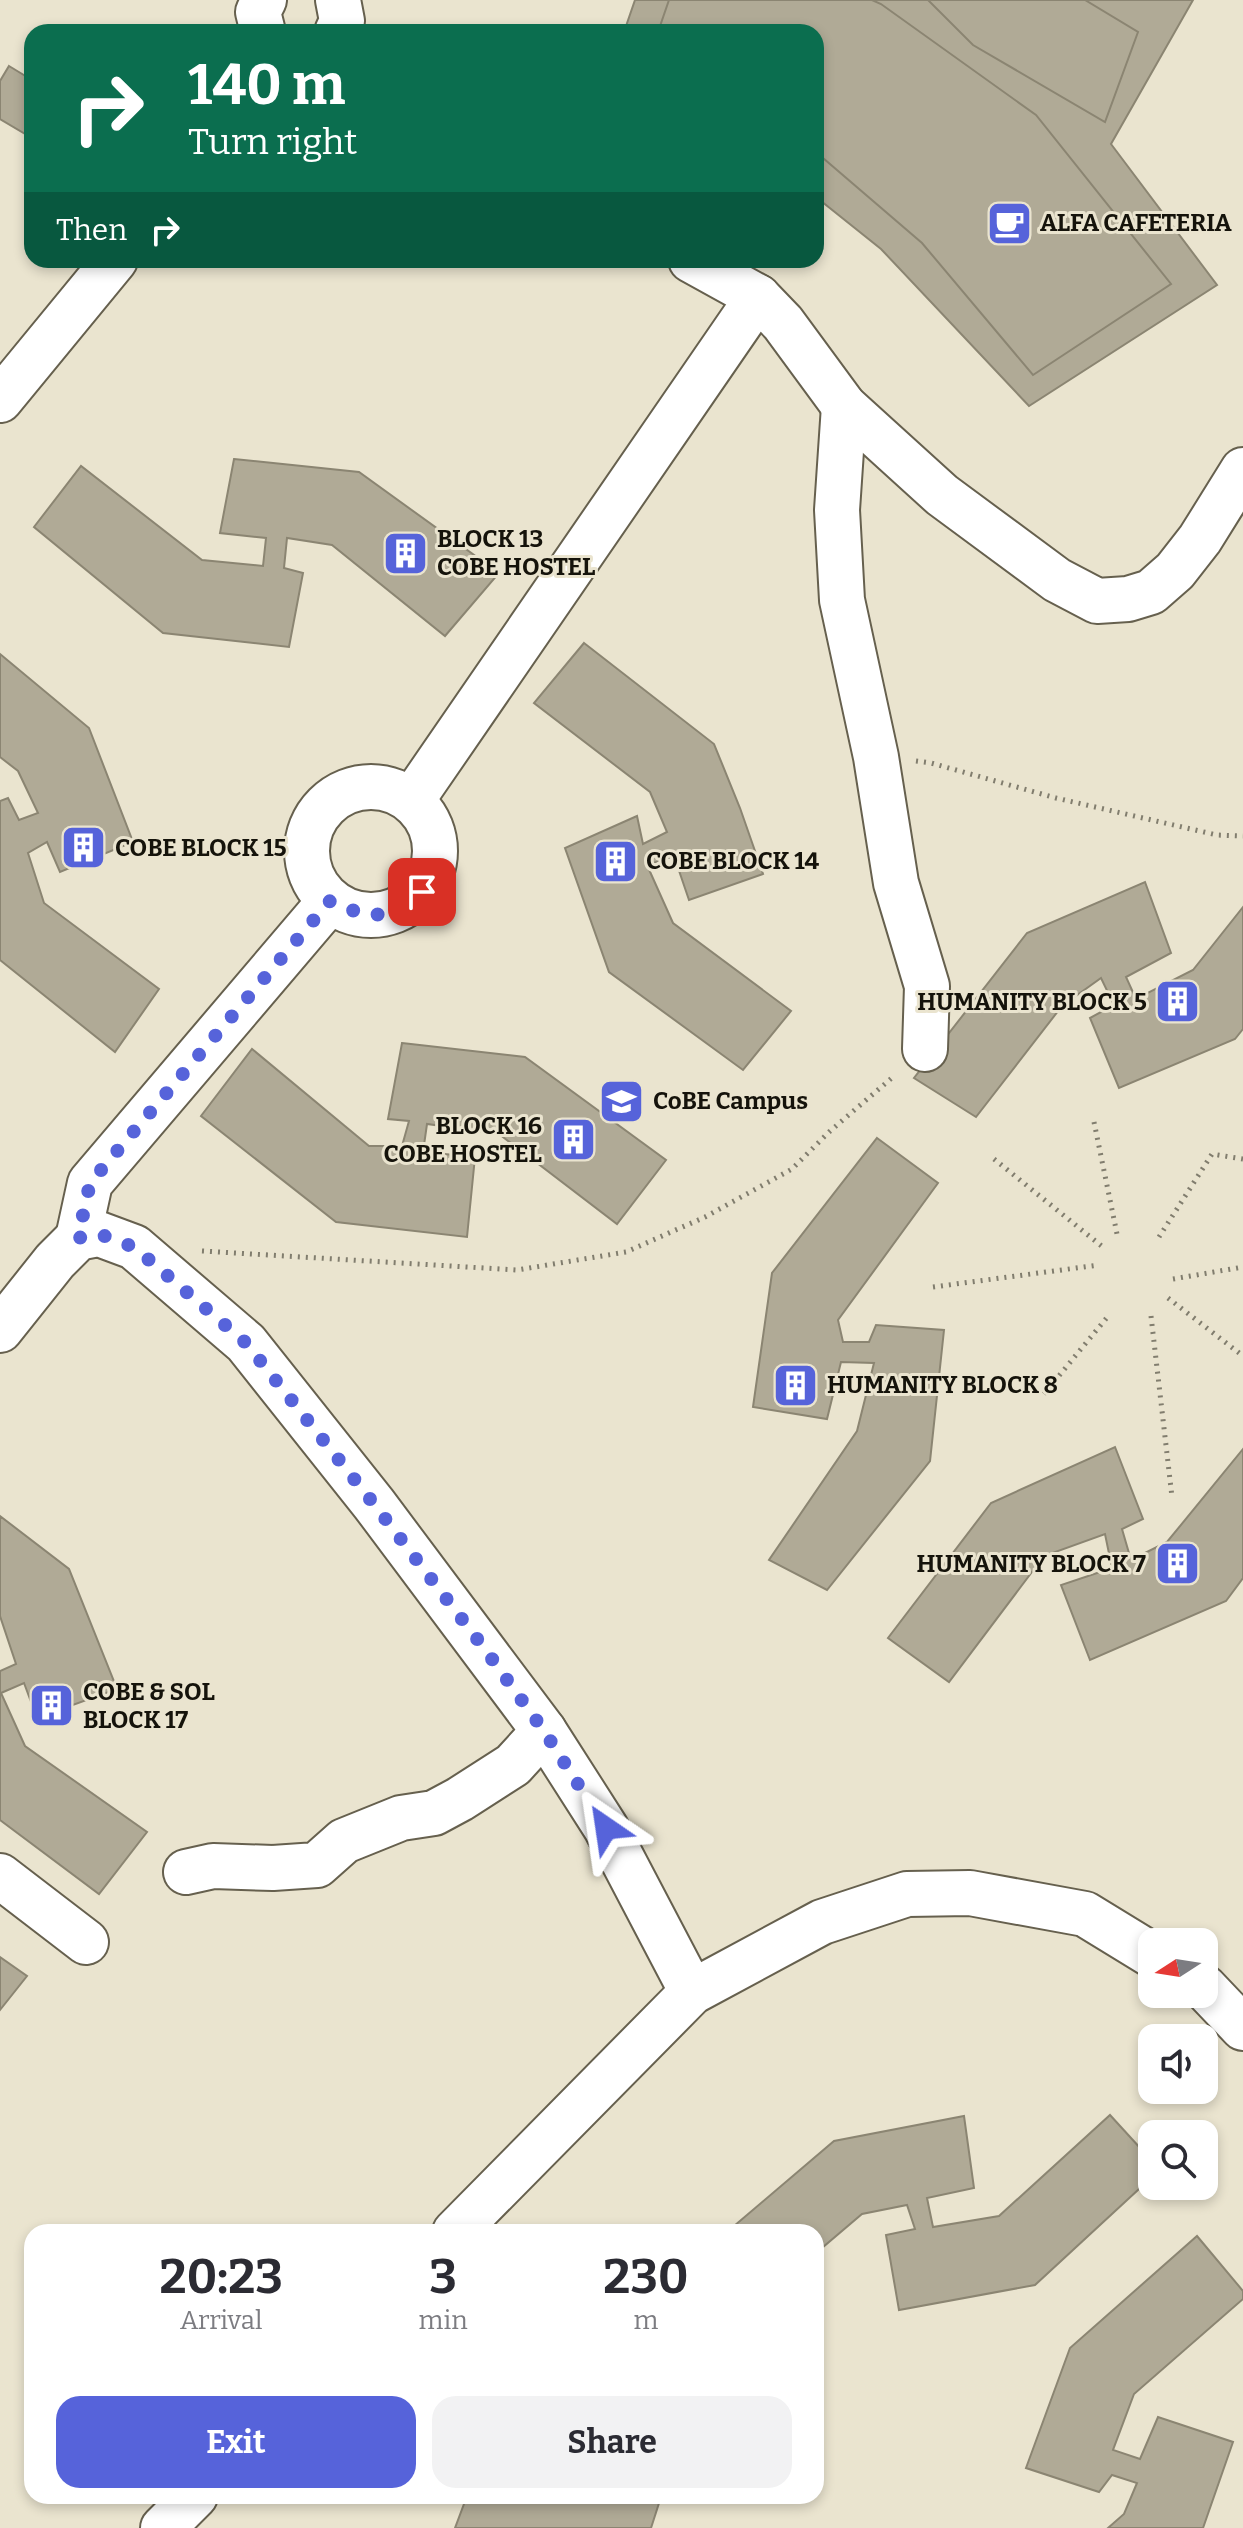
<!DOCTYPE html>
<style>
body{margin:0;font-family:Bitter,serif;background:#f2f2f3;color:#2b2b33;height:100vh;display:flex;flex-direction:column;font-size:30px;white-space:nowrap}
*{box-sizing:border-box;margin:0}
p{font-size:26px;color:#7c7c81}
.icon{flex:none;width:44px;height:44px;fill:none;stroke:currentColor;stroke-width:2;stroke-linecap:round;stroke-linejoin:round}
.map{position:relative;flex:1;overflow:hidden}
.side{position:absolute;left:24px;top:2224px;width:800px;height:280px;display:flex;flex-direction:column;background:#fff;border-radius:24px;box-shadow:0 4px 12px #0003}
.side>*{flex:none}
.top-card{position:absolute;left:24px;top:24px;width:800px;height:244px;border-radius:24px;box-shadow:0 4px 12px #0003;background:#0b6e4f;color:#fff;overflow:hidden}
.needle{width:52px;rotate:258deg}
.tools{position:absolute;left:1138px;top:1928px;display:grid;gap:16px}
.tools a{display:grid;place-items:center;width:80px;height:80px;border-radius:16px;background:#fff;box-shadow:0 4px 12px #0003;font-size:40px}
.pin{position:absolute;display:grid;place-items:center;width:68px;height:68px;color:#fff;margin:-34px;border-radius:16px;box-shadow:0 4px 12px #0006}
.me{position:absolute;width:88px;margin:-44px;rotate:328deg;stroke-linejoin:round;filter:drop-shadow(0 0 6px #0008)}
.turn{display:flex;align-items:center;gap:28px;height:168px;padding:0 32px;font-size:36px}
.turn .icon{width:104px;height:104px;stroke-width:2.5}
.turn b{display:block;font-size:56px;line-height:68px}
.then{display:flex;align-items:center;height:76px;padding:0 32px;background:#0003;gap:16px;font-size:30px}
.eta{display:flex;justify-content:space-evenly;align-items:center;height:136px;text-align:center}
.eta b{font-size:48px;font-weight:700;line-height:56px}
.cta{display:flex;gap:16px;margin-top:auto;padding:16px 32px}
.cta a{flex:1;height:92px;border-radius:24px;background:#5663da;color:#fff;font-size:32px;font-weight:700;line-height:92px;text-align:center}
.cta a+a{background:#f2f2f3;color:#2b2b33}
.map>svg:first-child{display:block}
</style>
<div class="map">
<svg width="1243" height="2528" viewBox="0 0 1243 2528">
<rect width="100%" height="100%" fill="#eae4cf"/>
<g fill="#b0aa96" stroke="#8b8572" stroke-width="2">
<polygon points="635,0 1193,0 1111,144 1217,285 1029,406 881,249 816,197 816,32 624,32"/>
<polygon points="669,0 872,0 881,4 1036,115 1171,284 1033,375 922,243 816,152 816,32 658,32"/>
<polygon points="928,0 1085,0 1138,32 1105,122 973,45"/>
<polygon points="9,66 32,80 32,138 0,119 0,81"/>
<polygon points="234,459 359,472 499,573 445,636 332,545 287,538 284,568 303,573 289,647 163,633 34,527 81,466 202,560 263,566 266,538 220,533"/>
<polygon points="584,643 714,744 740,808 763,874 689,900 674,856 647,865 673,923 791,1011 743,1070 609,972 565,848 637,816 643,844 667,832 650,792 534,703"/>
<polygon points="0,654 89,728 133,842 60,872 47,842 28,853 44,903 159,989 115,1052 0,960 0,801 8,798 19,820 38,813 18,771 0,757"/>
<polygon points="1145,882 1171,953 1126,977 1136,999 1193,970 1243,907 1243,1029 1235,1039 1119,1088 1090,1018 1114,1005 1101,978 1062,1006 976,1117 914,1078 1027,933"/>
<polygon points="402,1043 525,1057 666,1160 617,1224 499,1134 427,1124 423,1152 475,1157 467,1237 336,1222 201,1116 252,1049 369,1146 402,1146 409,1121 388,1119"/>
<polygon points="877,1138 938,1183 838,1320 843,1342 869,1342 876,1325 944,1330 930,1461 827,1590 769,1560 857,1431 874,1363 841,1362 827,1419 753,1407 772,1273"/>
<polygon points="1115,1447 1143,1519 1122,1529 1131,1560 1167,1542 1243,1449 1243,1578 1226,1601 1090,1660 1061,1585 1112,1568 1105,1534 1044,1556 949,1682 888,1638 991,1503"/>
<polygon points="0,1516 69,1569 117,1689 37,1718 24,1683 1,1693 25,1746 147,1832 99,1894 0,1820 0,1671 16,1664 0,1616"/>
<polygon points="0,1957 27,1976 0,2010"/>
<polygon points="1110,2115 1152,2161 1152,2177 1035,2285 899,2310 886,2235 915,2229 907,2205 862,2214 816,2253 816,2232 727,2232 834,2141 964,2116 974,2188 927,2198 933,2227 999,2216"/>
<polygon points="1197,2236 1243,2291 1243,2299 1134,2394 1113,2450 1140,2459 1158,2417 1233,2442 1203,2528 1108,2528 1124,2514 1137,2483 1112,2475 1099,2492 1026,2468 1070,2348"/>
<polygon points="467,2496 639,2496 659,2503 651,2528 455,2528"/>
</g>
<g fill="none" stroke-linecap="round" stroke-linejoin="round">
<defs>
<g id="minor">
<polyline points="263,32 258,12 264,0"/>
<polyline points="337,32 342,21 338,0"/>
<polyline points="691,260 758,297 783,323 844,406 942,495 1057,580 1097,601 1128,599 1151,592 1175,571 1200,539 1243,470"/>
<polyline points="0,400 115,260"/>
<polyline points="844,406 837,510 842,600 876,757 896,883 927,986 925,1049"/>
<circle cx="371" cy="851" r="64"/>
<polyline points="412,800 758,297"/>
<polyline points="78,1238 90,1183 330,901"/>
<polyline points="0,1330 55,1261 78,1238 99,1234 134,1247 246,1343 374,1504 544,1731 606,1828 692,1992"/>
<polyline points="186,1872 213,1866 273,1868 317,1865 344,1841 401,1818 434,1813 460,1799 513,1765 544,1731"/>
<polyline points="0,1876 86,1942"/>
<polyline points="1204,1987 1243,2028"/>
<polyline points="455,2232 692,1992 822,1922 907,1894 970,1893 1085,1914 1152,1955"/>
<polyline points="163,2528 195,2496"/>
</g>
</defs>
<use href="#minor" stroke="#66604e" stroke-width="48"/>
<g stroke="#817d6e" stroke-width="5" stroke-dasharray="2 6" stroke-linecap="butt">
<polyline points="916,761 931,763 1056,798 1217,835 1243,836"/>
<polyline points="1094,1122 1117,1234"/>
<polyline points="994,1159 1104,1248"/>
<polyline points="1159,1237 1212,1154 1243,1159"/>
<polyline points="202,1251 517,1270 626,1252 705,1217 792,1169 829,1132 894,1076"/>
<polyline points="1173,1279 1243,1267"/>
<polyline points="933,1287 1099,1265"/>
<polyline points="1168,1298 1243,1356"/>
<polyline points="1151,1316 1172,1497"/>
<polyline points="1044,1394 1109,1315"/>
</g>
<use href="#minor" stroke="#fff" stroke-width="44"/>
</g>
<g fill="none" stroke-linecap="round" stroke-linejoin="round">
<path stroke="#5663da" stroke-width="14" stroke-dasharray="0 25.2" d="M422 892C384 920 374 921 330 901L90 1183 78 1238 99 1234 134 1247 246 1343 374 1504 484 1648 544 1731 606 1828"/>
</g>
<defs>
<symbol id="cafe-square" viewBox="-11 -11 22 22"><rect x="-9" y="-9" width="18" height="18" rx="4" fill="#5663da" stroke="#eae4cf"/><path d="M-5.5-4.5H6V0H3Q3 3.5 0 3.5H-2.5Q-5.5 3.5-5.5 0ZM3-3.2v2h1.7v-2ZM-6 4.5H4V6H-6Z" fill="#fff"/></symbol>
<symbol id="building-square" viewBox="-11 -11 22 22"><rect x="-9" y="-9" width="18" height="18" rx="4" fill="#5663da" stroke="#eae4cf"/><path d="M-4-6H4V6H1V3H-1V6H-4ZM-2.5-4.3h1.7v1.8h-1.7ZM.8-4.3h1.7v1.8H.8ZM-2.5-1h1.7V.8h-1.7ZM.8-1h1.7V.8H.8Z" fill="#fff"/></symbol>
<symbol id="university-square" viewBox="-11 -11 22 22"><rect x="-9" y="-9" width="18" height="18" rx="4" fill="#5663da" stroke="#eae4cf"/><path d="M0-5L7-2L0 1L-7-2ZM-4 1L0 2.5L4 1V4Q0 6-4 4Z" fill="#fff"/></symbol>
</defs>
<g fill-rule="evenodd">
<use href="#cafe-square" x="984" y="198" width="51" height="51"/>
<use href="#building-square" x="380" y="528" width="51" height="51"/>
<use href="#building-square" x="58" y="822" width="51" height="51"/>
<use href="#building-square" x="590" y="836" width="51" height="51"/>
<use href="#building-square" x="1152" y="976" width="51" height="51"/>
<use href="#university-square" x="596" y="1076" width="51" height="51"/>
<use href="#building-square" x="548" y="1114" width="51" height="51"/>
<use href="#building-square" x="770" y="1360" width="51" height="51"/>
<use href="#building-square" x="1152" y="1538" width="51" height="51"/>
<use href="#building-square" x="26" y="1680" width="51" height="51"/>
</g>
<g text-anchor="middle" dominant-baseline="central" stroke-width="6" stroke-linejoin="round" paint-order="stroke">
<g font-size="24" font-weight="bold" fill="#15130b" stroke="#eae4cf" text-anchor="start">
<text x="1040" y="223">ALFA CAFETERIA</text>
<text x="437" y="539">BLOCK 13<tspan x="437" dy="28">COBE HOSTEL</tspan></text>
<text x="115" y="848">COBE BLOCK 15</text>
<text x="646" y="861">COBE BLOCK 14</text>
<text x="1147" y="1002" text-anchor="end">HUMANITY BLOCK 5</text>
<text x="653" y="1101">CoBE Campus</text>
<text x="542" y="1126" text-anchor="end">BLOCK 16<tspan x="542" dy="28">COBE HOSTEL</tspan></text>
<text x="827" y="1385">HUMANITY BLOCK 8</text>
<text x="1146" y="1564" text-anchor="end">HUMANITY BLOCK 7</text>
<text x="83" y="1692">COBE &amp; SOL<tspan x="83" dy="28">BLOCK 17</tspan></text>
</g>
</g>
</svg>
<div class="tools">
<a><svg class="needle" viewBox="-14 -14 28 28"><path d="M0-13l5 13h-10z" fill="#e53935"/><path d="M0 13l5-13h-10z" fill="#7c7c81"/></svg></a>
<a><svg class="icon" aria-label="sound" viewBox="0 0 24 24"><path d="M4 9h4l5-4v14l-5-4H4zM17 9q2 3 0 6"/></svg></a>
<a><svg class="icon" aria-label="search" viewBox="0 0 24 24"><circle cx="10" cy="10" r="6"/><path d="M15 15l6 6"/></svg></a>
</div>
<div class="pin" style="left:422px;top:892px;background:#d93025"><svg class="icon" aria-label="arrive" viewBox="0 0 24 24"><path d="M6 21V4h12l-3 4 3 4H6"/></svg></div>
<svg class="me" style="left:606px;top:1828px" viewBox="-20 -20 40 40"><path d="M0-17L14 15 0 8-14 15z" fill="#5663da" stroke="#fff" stroke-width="4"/></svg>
<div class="top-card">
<div class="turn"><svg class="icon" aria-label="right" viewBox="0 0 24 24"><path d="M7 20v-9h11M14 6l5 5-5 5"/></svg><div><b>140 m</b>Turn right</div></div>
<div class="then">Then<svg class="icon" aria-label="right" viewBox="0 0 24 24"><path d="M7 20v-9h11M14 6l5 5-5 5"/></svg></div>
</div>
<section class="side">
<div class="eta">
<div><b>20:23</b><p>Arrival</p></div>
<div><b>3</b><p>min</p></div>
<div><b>230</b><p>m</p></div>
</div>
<div class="cta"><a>Exit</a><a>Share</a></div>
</section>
</div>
